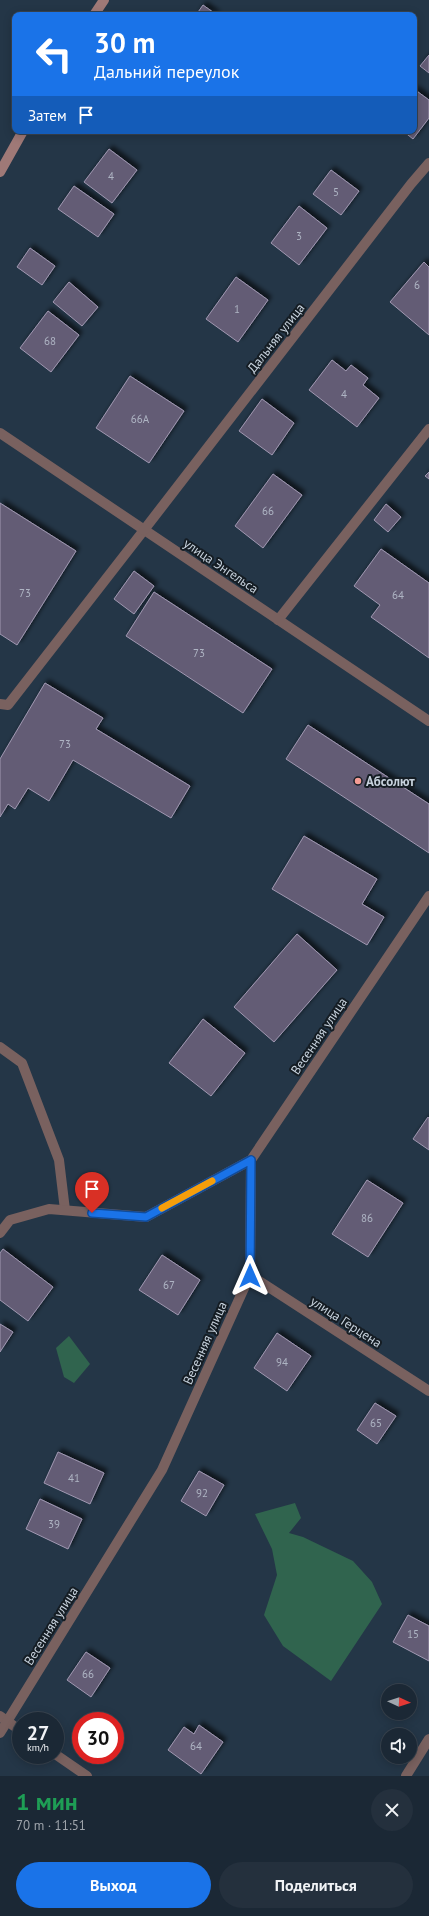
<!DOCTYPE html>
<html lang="ru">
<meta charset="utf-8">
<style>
body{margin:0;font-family:"PT Sans",sans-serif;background:#24303d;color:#f1f3f6;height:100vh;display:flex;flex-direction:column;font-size:15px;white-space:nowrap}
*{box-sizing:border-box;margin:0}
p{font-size:13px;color:#a0a6ad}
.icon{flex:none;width:22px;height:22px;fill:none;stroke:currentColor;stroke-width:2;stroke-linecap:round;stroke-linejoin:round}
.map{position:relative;height:1776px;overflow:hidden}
.side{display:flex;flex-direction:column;background:#1b2835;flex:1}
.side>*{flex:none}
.hud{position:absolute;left:12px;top:12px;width:405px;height:122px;border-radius:8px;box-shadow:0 2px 10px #0003,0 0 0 1px #394450;background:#1a73e8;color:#fff;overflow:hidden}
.needle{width:26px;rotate:93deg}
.tools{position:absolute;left:381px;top:1684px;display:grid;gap:8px}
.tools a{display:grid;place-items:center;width:36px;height:36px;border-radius:50%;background:#1b2835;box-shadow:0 2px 10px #0003,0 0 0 1px #394450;font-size:20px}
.speed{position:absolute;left:12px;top:1712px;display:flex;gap:8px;font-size:20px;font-weight:700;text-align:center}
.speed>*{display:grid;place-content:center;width:52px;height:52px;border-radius:50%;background:#1b2835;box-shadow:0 2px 10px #0003,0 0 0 1px #394450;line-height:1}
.speed small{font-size:10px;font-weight:400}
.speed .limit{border:6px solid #d22;background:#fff;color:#111}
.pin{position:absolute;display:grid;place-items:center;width:34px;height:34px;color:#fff;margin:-41px -17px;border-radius:50% 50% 50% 0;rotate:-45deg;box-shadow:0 0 4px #0007}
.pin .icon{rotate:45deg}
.me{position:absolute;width:44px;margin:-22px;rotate:0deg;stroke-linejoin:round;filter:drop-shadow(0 0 3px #0008)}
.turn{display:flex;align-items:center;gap:14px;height:84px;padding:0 16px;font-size:18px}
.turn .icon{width:52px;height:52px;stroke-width:2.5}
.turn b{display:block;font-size:28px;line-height:34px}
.then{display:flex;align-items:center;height:38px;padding:0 16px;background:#0003;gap:8px;font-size:15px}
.round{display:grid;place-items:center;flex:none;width:42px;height:42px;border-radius:21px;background:#24303d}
.summary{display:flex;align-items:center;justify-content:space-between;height:68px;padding:0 16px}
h1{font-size:24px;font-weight:700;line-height:30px;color:#1e9e55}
.primary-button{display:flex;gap:8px;margin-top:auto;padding:8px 16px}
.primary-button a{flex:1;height:46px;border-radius:24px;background:#1a73e8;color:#fff;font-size:16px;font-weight:700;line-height:46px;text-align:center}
.primary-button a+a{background:#24303d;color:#f1f3f6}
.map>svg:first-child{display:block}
</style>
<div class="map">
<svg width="429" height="1776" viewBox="0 0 429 1776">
<defs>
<filter id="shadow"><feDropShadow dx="3.5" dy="-3.5" stdDeviation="2" flood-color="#0009"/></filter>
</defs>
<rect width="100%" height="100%" fill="#243647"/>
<g fill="#30644e">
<polygon points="69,1336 90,1364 74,1383 64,1377 56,1348"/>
<polygon points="295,1503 301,1518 289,1533 303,1537 353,1561 372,1582 382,1604 331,1681 283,1646 264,1615 277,1575 272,1549 255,1514"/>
</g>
<g fill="#645c74" stroke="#a098b2" filter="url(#shadow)">
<polygon points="203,5 217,15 196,15"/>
<polygon points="429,55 429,73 420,66"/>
<polygon points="414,89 429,100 429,118 413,139 403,131 414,131"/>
<polygon points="109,149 137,170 112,203 84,182"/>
<polygon points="331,170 359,191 341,215 313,194"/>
<polygon points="74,186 114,214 98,237 58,209"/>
<polygon points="299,206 327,228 299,265 271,243"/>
<polygon points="30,248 55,266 42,285 17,267"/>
<polygon points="424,262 429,267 429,335 390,302"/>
<polygon points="236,277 268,300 238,342 206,319"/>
<polygon points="69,282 98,307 82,326 53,302"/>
<polygon points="48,311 79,335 51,372 20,348"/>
<polygon points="332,360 346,371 351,365 368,378 363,385 379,398 357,427 309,390"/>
<polygon points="130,376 184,411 149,463 96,428"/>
<polygon points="262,399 294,423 272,455 239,431"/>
<polygon points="429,472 429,479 425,476"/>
<polygon points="273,474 302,495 263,548 235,526"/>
<polygon points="0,503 76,551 17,645 0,634"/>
<polygon points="386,504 401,517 388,532 374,520"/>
<polygon points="381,549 429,583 429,658 371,617 380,605 354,586"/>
<polygon points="134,571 154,586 134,614 114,599"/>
<polygon points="154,592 272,669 243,713 126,636"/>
<polygon points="45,683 103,718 96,729 190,786 171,818 73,760 49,801 28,788 15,809 8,804 0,817 0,759"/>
<polygon points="308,725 429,804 429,853 286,759"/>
<polygon points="304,836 377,879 362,904 384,917 367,945 272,889"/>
<polygon points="297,934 337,970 274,1042 234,1007"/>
<polygon points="203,1019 245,1053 211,1096 169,1063"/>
<polygon points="428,1117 429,1118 429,1150 413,1139"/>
<polygon points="367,1180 403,1203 368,1257 332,1234"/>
<polygon points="3,1249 53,1287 28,1321 0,1300 0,1253"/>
<polygon points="162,1255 200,1280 178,1315 139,1290"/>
<polygon points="0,1324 13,1332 0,1352"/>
<polygon points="277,1333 311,1356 287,1391 254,1368"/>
<polygon points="375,1403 396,1416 377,1444 357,1430"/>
<polygon points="58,1452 104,1473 90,1504 44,1483"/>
<polygon points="199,1471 224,1485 206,1516 181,1501"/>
<polygon points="40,1499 82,1519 68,1549 26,1529"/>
<polygon points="408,1615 429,1626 429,1661 393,1642"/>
<polygon points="86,1652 110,1668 91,1697 67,1680"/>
<polygon points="199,1725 223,1742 201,1774 168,1750 184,1727 194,1734"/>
</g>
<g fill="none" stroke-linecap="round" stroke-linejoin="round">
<g stroke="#79615f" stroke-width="10">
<polyline points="278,620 429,429"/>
<polyline points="0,704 8,705 144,530"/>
<polyline points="0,1047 22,1063 59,1160 65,1210"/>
</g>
<g stroke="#79615f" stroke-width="10">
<polyline points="0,433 429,721"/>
<polyline points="144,530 411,184 429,163"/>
<polyline points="0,1233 10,1220 49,1209 146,1217 251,1160"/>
<polyline points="250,1275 429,1391"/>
<polyline points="0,1716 21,1731"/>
<polyline points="0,1733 162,1470 250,1275 251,1160 429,896"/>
<polyline points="55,1754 87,1776"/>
<polyline points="406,1776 429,1739"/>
</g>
<g stroke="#9f7977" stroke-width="10">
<polyline points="94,15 104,0"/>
<polyline points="0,172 23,131"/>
</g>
</g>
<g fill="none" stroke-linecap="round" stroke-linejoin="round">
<defs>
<polyline id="route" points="92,1213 146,1217 251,1160 250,1276"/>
</defs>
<use href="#route" stroke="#114b97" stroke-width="10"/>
<use href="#route" stroke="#1a73e8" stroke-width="7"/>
<polyline stroke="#f59e0b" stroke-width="7" points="162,1208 212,1181"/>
</g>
<circle fill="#f59c94" stroke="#151d24" stroke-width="1.5" cx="358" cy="781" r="4"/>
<g text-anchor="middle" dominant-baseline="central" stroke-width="4" stroke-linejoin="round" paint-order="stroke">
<g font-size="11" fill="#aeb4c3">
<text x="111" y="176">4</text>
<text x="336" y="192">5</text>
<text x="299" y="236">3</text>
<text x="417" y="285">6</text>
<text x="237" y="309">1</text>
<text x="50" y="341">68</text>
<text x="344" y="394">4</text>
<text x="140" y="419">66А</text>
<text x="268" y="511">66</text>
<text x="25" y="593">73</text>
<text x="398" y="595">64</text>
<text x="199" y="653">73</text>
<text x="65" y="744">73</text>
<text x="367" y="1218">86</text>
<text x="169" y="1285">67</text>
<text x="282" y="1362">94</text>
<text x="376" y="1423">65</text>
<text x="74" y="1478">41</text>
<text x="202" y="1493">92</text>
<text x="54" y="1524">39</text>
<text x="413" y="1634">15</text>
<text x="88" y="1674">66</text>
<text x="196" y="1746">64</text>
</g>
<g font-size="13" fill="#c7d2dd" stroke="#151d24">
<text transform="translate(276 338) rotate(-52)">Дальняя улица</text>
<text transform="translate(221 566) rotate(34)">улица Энгельса</text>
<text transform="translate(319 1036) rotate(-56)">Весенняя улица</text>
<text transform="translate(346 1322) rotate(33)">улица Герцена</text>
<text transform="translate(205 1343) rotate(-66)">Весенняя улица</text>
<text transform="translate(51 1626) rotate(-58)">Весенняя улица</text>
</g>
<g font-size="13" font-weight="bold" fill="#c7d2dd" stroke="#151d24" text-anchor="start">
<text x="366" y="781">Абсолют</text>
</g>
</g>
</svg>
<div class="tools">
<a><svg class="needle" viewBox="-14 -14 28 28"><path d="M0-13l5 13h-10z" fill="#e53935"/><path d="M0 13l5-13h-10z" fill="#a0a6ad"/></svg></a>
<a><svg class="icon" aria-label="sound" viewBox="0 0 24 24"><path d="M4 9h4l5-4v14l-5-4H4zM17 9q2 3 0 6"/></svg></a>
</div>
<div class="speed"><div>27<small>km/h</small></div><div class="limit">30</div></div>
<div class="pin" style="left:92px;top:1213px;background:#d93025"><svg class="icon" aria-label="arrive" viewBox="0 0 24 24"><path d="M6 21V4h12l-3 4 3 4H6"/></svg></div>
<svg class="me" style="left:250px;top:1276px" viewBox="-20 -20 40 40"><path d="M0-17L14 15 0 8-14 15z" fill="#1a73e8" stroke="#fff" stroke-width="4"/></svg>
<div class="hud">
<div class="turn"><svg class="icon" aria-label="left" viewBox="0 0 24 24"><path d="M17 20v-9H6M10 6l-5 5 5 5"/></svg><div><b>30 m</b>Дальний переулок</div></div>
<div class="then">Затем<svg class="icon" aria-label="arrive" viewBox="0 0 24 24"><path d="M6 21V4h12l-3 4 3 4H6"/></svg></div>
</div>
</div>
<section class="side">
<div class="summary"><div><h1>1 мин</h1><p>70 m · 11:51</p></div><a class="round"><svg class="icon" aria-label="close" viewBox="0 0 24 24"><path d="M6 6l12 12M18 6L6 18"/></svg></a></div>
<div class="primary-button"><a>Выход</a><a>Поделиться</a></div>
</section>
